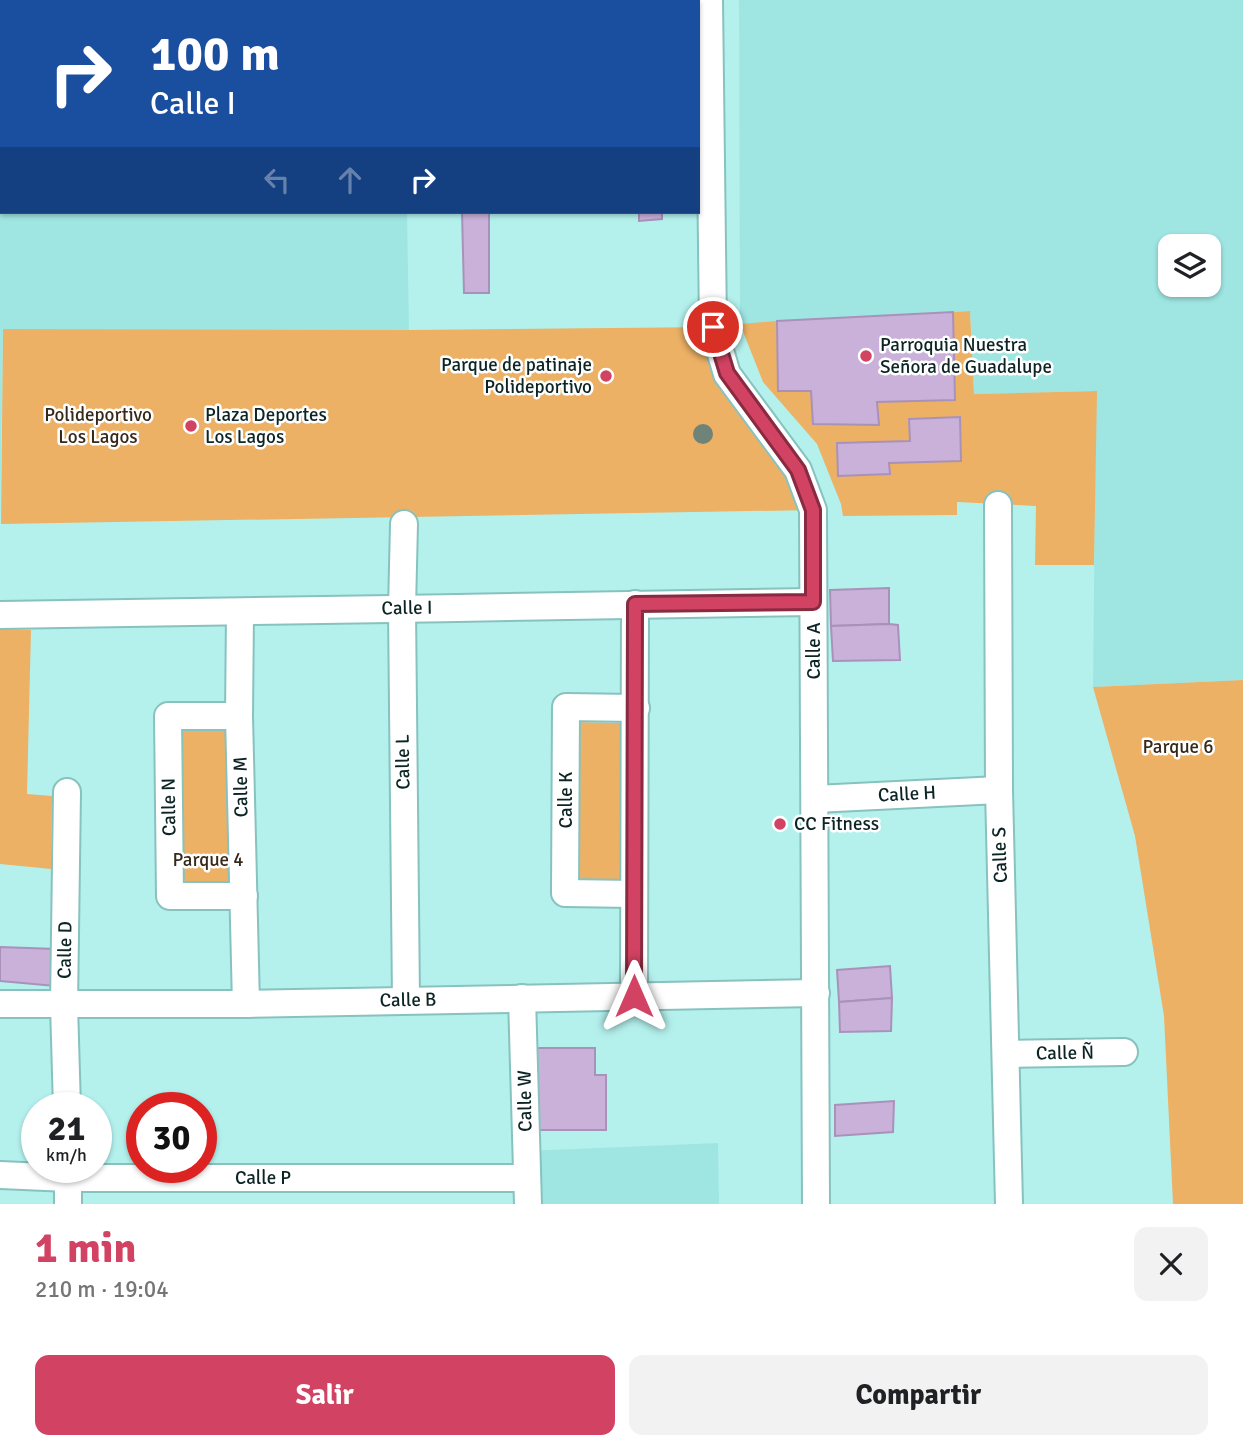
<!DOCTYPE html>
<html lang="es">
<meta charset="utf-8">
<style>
body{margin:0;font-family:Signika,sans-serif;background:#f2f2f2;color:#202124;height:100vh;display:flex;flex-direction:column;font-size:26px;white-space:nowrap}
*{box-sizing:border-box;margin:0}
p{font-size:23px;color:#757577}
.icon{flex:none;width:38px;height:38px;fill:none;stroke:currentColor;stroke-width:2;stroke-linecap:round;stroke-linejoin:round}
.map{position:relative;height:1204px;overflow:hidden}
.side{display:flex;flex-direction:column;background:#fff;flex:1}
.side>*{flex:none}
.guide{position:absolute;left:0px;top:0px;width:700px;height:214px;box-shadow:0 2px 5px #0004;background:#1a4fa0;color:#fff;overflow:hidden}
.controls{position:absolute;left:1158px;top:234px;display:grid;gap:14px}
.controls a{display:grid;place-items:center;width:63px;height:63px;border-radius:14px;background:#fff;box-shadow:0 2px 5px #0004;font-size:35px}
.speed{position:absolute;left:21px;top:1092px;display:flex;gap:14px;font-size:35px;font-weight:700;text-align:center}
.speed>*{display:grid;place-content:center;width:91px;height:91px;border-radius:50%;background:#fff;box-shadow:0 2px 5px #0004;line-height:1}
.speed small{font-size:18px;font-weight:400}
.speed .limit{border:10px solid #d22;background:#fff;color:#111}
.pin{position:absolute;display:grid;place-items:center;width:60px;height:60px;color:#fff;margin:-30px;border:4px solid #fff;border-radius:50%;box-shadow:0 2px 7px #0007}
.me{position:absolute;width:77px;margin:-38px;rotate:0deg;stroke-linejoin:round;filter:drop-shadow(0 0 5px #0008)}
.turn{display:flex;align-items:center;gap:24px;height:147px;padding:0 35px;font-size:32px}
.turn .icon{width:91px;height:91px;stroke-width:2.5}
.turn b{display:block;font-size:49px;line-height:60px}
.lanes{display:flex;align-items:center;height:66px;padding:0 35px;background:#0003;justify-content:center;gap:35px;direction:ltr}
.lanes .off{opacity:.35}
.round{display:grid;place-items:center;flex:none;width:74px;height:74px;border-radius:14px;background:#f2f2f2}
.summary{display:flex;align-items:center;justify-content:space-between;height:119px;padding:0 35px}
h1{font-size:42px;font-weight:800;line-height:52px;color:#d24262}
.primary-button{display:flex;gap:14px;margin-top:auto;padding:14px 35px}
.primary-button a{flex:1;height:80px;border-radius:14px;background:#d24262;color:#fff;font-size:28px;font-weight:800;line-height:80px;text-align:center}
.primary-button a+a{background:#f2f2f2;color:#202124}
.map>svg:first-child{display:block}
</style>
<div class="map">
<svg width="1243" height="1204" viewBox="0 0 1243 1204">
<rect width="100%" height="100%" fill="#b4f1ed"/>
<g fill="#9fe6e2" fill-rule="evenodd">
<polygon points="0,0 408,0 2,2 2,212 407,212 409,330 3,329 0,524"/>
<path d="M739 0H1243V680L1093 687 1096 391 974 394 970 311 740 324ZM1171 247H1209V285H1171Z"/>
<polygon points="718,1143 719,1204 528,1204 526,1151"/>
</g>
<g fill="#ecb165" fill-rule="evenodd">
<path d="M970 311 974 394 1097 391 1094 565H1035L1036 506 957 502V515L843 516 841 504 817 444 763 382 740 324 777 321 778 391H811L813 424 877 402 955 400 953 312ZM960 418 889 463V474L838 476 837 443 910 441 909 419Z"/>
<polygon points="713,327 813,510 1,524 3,329 409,330"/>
<polygon points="0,629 31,630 27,794 52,796 51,869 0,864"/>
<polygon points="1243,680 1243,1204 1173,1204 1164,1016 1135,836 1093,687"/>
<polygon points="573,722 620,723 620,880 573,880"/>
<polygon points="238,723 244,896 174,893 178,724"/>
</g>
<g fill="#c9b1d9" stroke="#a992b9" stroke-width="2">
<rect x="408" y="0" width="236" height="2"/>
<polygon points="462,212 489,212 489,293 464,293"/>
<polygon points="639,212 662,212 662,219 639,221"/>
<polygon points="953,312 955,400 877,402 879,425 813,424 811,391 778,391 777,321"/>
<polygon points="960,417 961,461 889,463 890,474 838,476 837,443 910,441 909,419"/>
<polygon points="889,588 889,624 831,626 830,590"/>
<polygon points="889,624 898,625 900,660 833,661 831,626"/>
<polygon points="0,947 56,949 55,986 0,981"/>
<polygon points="890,966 892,998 839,1002 837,970"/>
<polygon points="892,998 891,1031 840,1032 839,1002"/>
<polygon points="531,1048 595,1048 595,1075 606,1075 606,1130 532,1130"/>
<polygon points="894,1101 893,1132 835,1136 835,1105"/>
</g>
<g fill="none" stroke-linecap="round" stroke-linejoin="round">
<defs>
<g id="minor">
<polyline points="709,0 713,327 727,374 798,470 813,510 816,1204"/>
<polyline points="998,505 999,790 1009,1204"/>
<polyline points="404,524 402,608 406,1000"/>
<polyline points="240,613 239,716 246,1004"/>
<path d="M0 615C271 613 542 605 813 602"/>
<polyline points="239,716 168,716 170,896 244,896"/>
<polyline points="815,799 999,790"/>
<polyline points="634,894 565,893 566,707 636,708"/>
<polyline points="634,996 635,604"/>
<polyline points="522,998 528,1204"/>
<polyline points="0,1004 246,1004 816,993"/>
<polyline points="1006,1054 1124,1052"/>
<polyline points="67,1108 64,1005 67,792"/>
<polyline points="68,1167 68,1204"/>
<polyline points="0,1175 68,1178 527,1178"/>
</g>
</defs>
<use href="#minor" stroke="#87c2bf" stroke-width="30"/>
<use href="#minor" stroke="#fff" stroke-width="26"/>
</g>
<circle fill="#6f8378" cx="703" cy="434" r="10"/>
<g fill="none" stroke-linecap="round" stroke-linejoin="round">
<defs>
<polyline id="route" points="634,996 635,604 813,602 813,510 798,470 727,373 713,327"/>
</defs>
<use href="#route" stroke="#882b40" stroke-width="18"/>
<use href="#route" stroke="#d24262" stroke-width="12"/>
</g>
<g fill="#d24262" stroke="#fff" stroke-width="2.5">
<circle cx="866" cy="356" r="7"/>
<circle cx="606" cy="376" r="7"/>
<circle cx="191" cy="426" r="7"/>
<circle cx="780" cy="824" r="7"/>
</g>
<g text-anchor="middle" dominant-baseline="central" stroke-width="5" stroke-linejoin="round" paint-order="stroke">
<g font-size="19" fill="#0c2524" stroke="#fff" text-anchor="start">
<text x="880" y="345">Parroquia Nuestra<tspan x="880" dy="22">Señora de Guadalupe</tspan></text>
<text x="592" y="365" text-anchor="end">Parque de patinaje<tspan x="592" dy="22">Polideportivo</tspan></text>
<text x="205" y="415">Plaza Deportes<tspan x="205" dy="22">Los Lagos</tspan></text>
<text x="794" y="824">CC Fitness</text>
</g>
<g font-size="19" fill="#372919" stroke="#fff">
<text x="98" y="415">Polideportivo<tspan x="98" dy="22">Los Lagos</tspan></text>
<text x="1178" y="747">Parque 6</text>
<text x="208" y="860">Parque 4</text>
</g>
<g font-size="19" fill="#0c2524" stroke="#fff">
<text transform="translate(407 608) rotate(-1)">Calle I</text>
<text transform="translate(814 651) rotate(-90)">Calle A</text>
<text transform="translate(403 762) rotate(-91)">Calle L</text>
<text transform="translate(241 787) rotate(-91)">Calle M</text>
<text transform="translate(907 794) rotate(-3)">Calle H</text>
<text transform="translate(566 800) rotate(-90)">Calle K</text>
<text transform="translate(169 807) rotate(-91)">Calle N</text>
<text transform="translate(1000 855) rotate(-92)">Calle S</text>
<text transform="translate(65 950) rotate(-89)">Calle D</text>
<text transform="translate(408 1000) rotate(-1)">Calle B</text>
<text transform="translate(1065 1053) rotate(-1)">Calle Ñ</text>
<text transform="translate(525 1101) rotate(-91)">Calle W</text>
<text x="263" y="1178">Calle P</text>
</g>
</g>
</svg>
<div class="controls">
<a><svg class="icon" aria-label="layers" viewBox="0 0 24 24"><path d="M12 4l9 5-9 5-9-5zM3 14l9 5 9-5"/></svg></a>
</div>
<div class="speed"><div>21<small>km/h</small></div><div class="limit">30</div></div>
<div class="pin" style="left:713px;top:327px;background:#d93025"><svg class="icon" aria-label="arrive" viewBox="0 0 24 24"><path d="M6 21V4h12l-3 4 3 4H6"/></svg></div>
<svg class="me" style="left:634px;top:996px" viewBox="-20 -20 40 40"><path d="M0-17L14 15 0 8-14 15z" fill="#d24262" stroke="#fff" stroke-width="4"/></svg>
<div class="guide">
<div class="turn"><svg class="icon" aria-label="right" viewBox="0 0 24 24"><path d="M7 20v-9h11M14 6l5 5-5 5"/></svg><div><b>100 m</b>Calle I</div></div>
<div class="lanes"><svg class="icon off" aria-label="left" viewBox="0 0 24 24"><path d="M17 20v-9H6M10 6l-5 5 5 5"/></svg><svg class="icon off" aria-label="ahead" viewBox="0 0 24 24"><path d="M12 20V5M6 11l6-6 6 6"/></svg><svg class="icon" aria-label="right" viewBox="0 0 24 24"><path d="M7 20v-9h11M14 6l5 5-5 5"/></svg></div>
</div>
</div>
<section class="side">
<div class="summary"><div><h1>1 min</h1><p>210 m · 19:04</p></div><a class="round"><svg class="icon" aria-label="close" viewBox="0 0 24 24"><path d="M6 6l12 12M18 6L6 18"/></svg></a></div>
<div class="primary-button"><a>Salir</a><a>Compartir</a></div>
</section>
